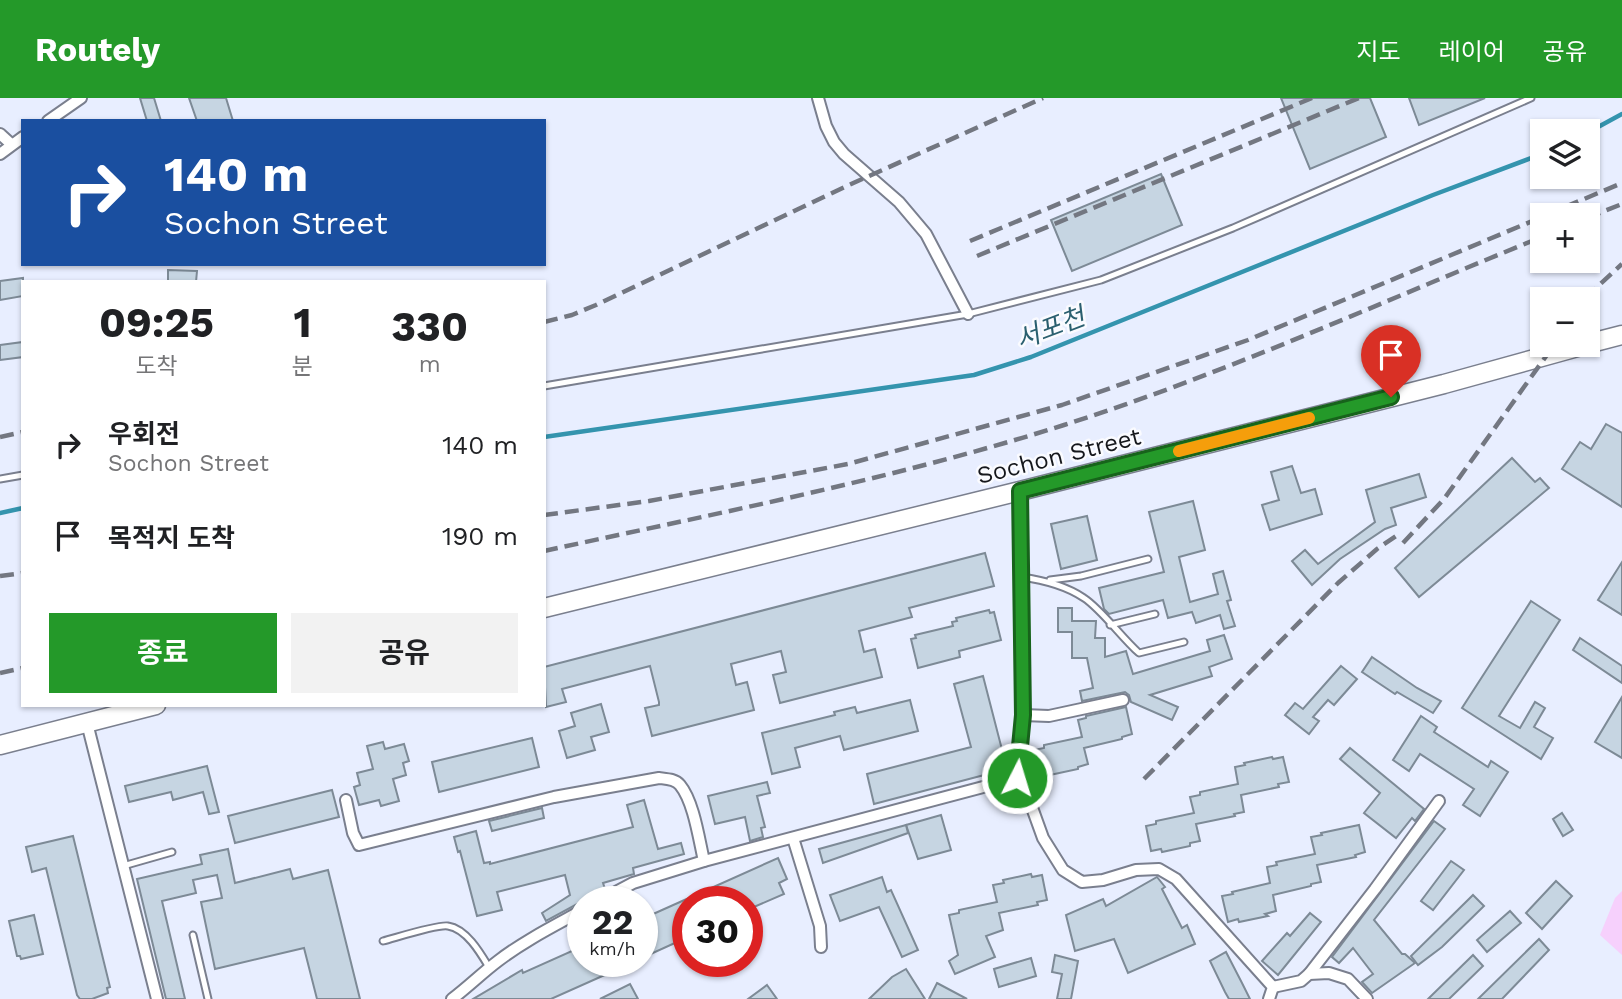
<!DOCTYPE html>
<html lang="ko">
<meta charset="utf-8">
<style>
body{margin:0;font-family:"Work Sans","Noto Sans KR",sans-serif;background:#f2f2f2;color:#202124;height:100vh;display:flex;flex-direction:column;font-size:26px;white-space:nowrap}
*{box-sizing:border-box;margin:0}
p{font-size:23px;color:#757577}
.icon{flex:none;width:38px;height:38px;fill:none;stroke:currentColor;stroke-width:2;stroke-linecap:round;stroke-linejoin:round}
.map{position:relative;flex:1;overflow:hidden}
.drawer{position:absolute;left:21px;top:182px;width:525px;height:427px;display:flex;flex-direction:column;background:#fff;border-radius:0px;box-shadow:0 2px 5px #0004}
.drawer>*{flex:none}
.banner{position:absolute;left:21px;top:21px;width:525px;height:147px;border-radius:0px;box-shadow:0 2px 5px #0004;background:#1a4fa0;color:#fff;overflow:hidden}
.controls{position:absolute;left:1530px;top:21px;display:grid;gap:14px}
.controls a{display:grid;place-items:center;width:70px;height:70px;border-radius:0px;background:#fff;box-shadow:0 2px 5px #0004;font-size:35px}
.speed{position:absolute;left:567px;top:788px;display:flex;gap:14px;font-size:35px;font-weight:700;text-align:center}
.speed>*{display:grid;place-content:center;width:91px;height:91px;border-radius:50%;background:#fff;box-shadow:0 2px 5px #0004;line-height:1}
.speed small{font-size:18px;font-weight:400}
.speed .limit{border:10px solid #d22;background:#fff;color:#111}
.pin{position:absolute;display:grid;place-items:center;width:60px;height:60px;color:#fff;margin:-72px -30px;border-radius:50% 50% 50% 0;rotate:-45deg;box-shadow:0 0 7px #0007}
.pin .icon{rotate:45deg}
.me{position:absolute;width:77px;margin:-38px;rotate:5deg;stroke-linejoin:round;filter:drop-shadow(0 0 5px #0008)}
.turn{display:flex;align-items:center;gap:24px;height:147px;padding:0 28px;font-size:32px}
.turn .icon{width:91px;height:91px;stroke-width:2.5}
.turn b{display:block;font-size:49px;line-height:60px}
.eta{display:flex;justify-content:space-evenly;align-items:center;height:119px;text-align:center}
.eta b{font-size:42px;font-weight:700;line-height:49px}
.button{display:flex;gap:14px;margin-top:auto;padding:14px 28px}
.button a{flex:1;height:80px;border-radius:0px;background:#249929;color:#fff;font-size:28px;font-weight:700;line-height:80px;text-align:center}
.button a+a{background:#f2f2f2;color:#202124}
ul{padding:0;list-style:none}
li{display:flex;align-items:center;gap:21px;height:91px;padding:0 28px}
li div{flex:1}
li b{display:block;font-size:26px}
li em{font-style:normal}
header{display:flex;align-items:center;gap:42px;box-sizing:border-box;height:98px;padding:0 35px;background:#249929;color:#fff}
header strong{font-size:33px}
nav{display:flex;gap:38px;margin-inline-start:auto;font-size:24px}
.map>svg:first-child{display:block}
</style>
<header>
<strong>Routely</strong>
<nav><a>지도</a><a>레이어</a><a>공유</a></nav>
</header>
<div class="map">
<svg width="1622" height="901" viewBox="0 0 1622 901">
<rect width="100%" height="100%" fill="#e8eeff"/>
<polygon fill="#f6d0fc" points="1622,793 1622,857 1600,837 1615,800"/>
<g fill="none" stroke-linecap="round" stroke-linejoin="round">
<g stroke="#3494ae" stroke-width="4.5">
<polyline points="1587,35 1622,16"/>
<polyline points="544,339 974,277 1031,259 1433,97 1542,56"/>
<polyline points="0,415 23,410"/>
</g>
</g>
<g fill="#c6d5e2" stroke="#7d8a96" stroke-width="2">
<polygon points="140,0 154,0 161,23 147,23"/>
<polygon points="189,0 226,0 233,23 197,23"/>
<polygon points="1281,0 1370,0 1386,39 1310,71"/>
<polygon points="1409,0 1485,0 1419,27"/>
<polygon points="1161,76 1182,127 1072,173 1051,122"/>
<polygon points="168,172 197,173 196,184 168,184"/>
<polygon points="23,180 23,198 0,202 0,183"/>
<polygon points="23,244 23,259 0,262 0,247"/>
<polygon points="1606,326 1622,335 1622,409 1562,371 1580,344 1591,351"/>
<polygon points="1512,360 1535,384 1540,380 1549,390 1419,499 1395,470"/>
<polygon points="1292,368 1301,395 1315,391 1322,416 1270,432 1262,407 1279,402 1271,374"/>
<polygon points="1419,376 1426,399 1391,410 1396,427 1385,431 1340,461 1312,487 1292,463 1305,452 1318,466 1375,424 1366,392"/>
<polygon points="1193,403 1205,452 1179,459 1190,504 1218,496 1213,476 1223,473 1231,502 1227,503 1235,528 1224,531 1220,517 1196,525 1192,514 1168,520 1163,502 1109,516 1104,511 1099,490 1164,474 1149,414"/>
<polygon points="1087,418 1097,462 1061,471 1051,426"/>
<polygon points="985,455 994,488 909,510 912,519 859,533 864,554 875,551 882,579 780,605 773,577 786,574 781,553 731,566 736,587 747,584 754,612 652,638 645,610 659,607 659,604 650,568 562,591 566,604 546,609 544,569"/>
<polygon points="1622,464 1622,517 1598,502"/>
<polygon points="1531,503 1560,522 1499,618 1520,630 1535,604 1545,610 1534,629 1553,640 1541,661 1462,610"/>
<polygon points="1058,510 1072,510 1072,523 1096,523 1095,540 1105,540 1105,559 1126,553 1133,576 1210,553 1207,542 1224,537 1232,561 1209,569 1212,578 1150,597 1178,609 1172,622 1131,604 1129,597 1125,594 1082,603 1080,593 1093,590 1087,560 1072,560 1072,534 1058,534"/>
<polygon points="989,512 990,515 994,514 1001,542 959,553 960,559 918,570 911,541 916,540 915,537 953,528 952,524 957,523 956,520"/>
<polygon points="1580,540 1622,568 1622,585 1573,552"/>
<polygon points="1372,559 1417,590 1441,603 1433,615 1397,594 1395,596 1362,574"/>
<polygon points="1341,568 1357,581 1334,607 1328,602 1313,619 1319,623 1309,636 1285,617 1295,605 1303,611"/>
<polygon points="983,578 1007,671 874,706 867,676 971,649 954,586"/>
<polygon points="1622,599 1622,660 1595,644"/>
<polygon points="910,602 918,633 844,652 840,638 795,650 800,669 772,676 762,635 835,617 834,614 855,609 857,615"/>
<polygon points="601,606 609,634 591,639 595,652 567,660 559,633 575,628 571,615"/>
<polygon points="1126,609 1132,636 1122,639 1122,641 1084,650 1088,666 1078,669 1078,671 1050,677 1050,675 1039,677 1034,652 1044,650 1044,647 1082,639 1078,622 1086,620 1086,618"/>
<polygon points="1421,618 1437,629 1434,634 1488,669 1491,663 1508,674 1480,718 1463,707 1474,691 1420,656 1409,673 1393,662"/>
<polygon points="532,640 539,669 439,694 432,664"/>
<polygon points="383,644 385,651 404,646 409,663 403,665 406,677 393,681 399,703 381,708 379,702 359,707 354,689 360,687 357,675 373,671 367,648"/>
<polygon points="1350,650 1424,711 1415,723 1412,720 1396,740 1364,715 1380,695 1340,661"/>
<polygon points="1272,659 1273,661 1283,659 1289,684 1278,686 1279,689 1241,697 1244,714 1234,716 1235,718 1196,726 1200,743 1190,745 1190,748 1162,754 1161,751 1151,753 1146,728 1156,726 1156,723 1194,715 1190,699 1200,697 1200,694 1238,686 1235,669 1245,667 1244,665"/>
<polygon points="207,668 219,714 209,716 203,694 173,702 171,694 129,704 125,688"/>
<polygon points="767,684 770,695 757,698 765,729 761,730 763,739 750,743 745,719 715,726 708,698"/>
<polygon points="332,692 339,719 235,745 228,718"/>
<polygon points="644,702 658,751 681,745 684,756 633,770 634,776 603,785 605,791 546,823 542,815 570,797 565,777 497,794 502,812 477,818 460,753 458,754 454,739 476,733 484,765 490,764 490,766 633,729 627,707"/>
<polygon points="542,710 544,720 492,733 489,723"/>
<polygon points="1562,715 1573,732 1563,738 1553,721"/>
<polygon points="941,717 951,752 918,761 906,727"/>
<polygon points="1434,723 1445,731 1374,822 1402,856 1405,856 1415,865 1372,895 1362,884 1373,876 1353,850 1339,865 1332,859"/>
<polygon points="906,727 908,735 823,765 819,751"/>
<polygon points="1359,727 1365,754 1355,757 1356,759 1317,767 1321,784 1311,786 1311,788 1273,797 1276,813 1265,816 1268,818 1239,824 1238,821 1228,824 1222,798 1233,796 1232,794 1270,785 1267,769 1277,767 1276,764 1315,756 1311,739 1322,737 1321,735"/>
<polygon points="73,738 110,889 107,890 108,895 92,901 80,901 77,897 46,770 32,774 26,749"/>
<polygon points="228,751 235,785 290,771 293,781 328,772 360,901 317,901 304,850 215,871 201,804 222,800 217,777 193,782 196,795 162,803 185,901 166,901 137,781 202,766 200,757"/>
<polygon points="778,760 787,781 779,785 784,796 747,812 747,803 688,803 688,839 642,860 642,821"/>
<polygon points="1451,763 1464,772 1433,812 1421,803"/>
<polygon points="1031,776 1032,779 1042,777 1047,802 1037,804 1038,807 999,815 1003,832 986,838 995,859 955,876 949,863 958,857 949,817 959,815 959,812 997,804 993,787 1004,785 1003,782"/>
<polygon points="882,779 887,794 891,792 918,852 902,859 879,809 840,823 830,797"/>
<polygon points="1157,779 1165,789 1162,791 1182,830 1187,827 1195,846 1128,875 1114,841 1075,853 1066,817 1103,801 1106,808"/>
<polygon points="1556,783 1572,798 1542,831 1526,815"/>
<polygon points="1473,797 1484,808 1442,849 1418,867 1411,858"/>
<polygon points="1510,813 1521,825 1487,854 1477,842"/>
<polygon points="1310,815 1321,824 1278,877 1262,863 1287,835 1290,838"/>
<polygon points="34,817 43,856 21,861 20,858 17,858 9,823"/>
<polygon points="1539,841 1549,852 1502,901 1478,901"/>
<polygon points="583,848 583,863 636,863 551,901 473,901 522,872 523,875"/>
<polygon points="1226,854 1242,885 1250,901 1229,901 1225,894 1210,863"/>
<polygon points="1055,857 1078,863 1071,901 1057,901 1062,876 1052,874"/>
<polygon points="1473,857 1483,868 1449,901 1428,901"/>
<polygon points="1031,860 1036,878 999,889 994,871"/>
<polygon points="906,871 925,901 869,901 892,879"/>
<polygon points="937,885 967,901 929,901"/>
<polygon points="630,886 638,901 600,901"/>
<polygon points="767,887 777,901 748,901"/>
</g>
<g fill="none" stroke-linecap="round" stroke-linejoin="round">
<defs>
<g id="lane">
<polyline points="544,288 968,216 1101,182 1233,130 1531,0"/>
<polyline points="0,381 23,377"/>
<path d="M1021 479C1043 482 1065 487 1084 500 1101 511 1122 540 1139 555L1184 544"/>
<polyline points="1050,482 1081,478 1148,461"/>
<polyline points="1110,527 1155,516"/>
<polyline points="123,768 172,754"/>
<polyline points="193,837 208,901"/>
<path d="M383 843C395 840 438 826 448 828 467 831 481 856 490 871"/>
</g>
<g id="street">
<polyline points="818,0 826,28 834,44 844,56 899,104 926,136 968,216"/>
<polyline points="48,23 81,0"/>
<polyline points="0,36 11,46"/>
<polyline points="0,56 23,39"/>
<polyline points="1020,393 1023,617 1017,680 1030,704 1043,740 1063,772 1082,784 1103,782 1136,772 1159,771 1176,781 1273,889 1269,901"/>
<polyline points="1023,617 1049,618 1123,602"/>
<polyline points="87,625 157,901"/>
<path d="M346 702 353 735 359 747 554 699 659 680C667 681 675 681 680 687 694 704 699 742 704 763"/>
<polyline points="793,740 820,828 821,849"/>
<polyline points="599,803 633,785 704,763 1017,680"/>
<polyline points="1309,876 1375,791 1439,703"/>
<polyline points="1273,889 1301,883 1309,876 1329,875 1348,881 1367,901"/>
<path d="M452 901C468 889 482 875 498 863 524 843 554 828 583 812"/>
</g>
<g id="primary">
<polyline points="1587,246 1622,237"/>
<polyline points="544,510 1020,393 1444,286 1585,247"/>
<polyline points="0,647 156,607"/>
</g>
</defs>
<use href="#lane" stroke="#7a7f8e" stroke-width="9"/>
<use href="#street" stroke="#7a7f8e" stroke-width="14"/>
<use href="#primary" stroke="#7a7f8e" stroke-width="21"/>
<use href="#lane" stroke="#fff" stroke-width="5"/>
<use href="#street" stroke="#fff" stroke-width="10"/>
<use href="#primary" stroke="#fff" stroke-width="18"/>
<g stroke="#737781" stroke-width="4.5" stroke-dasharray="14 7" stroke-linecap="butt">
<polyline points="1546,117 1622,85"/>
<polyline points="1587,120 1622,106"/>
<polyline points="970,143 1312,0"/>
<polyline points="977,158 1359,0"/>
<polyline points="1587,201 1597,189 1622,166"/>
<polyline points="544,224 572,217 596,207 849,87 1043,0"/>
<polyline points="0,339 23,334"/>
<polyline points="544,417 649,403 848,366 1062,307 1248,242 1542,119"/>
<polyline points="1403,445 1444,401 1554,247"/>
<path d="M544 453C718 415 894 381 1064 327 1227 275 1383 203 1542 139"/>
<polyline points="0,478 23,475"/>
<polyline points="0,575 23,570"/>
<polyline points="1144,681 1338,485 1377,451 1396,438"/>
</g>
</g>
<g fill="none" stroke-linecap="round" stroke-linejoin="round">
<defs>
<polyline id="route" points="1017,680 1023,617 1020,393 1391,299"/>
</defs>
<use href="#route" stroke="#17631b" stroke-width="18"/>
<use href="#route" stroke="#249929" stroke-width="12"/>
<polyline stroke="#f59e0b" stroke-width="12" points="1179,353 1309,320"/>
</g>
<g text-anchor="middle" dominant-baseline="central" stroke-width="5" stroke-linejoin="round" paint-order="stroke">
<g font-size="24" fill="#15171c" stroke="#fafbff">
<text transform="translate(1059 358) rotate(-14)">Sochon Street</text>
</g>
<g font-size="26" font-style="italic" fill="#2a5f6f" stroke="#fafbff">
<text transform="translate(1050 230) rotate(-21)">서포천</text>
</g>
</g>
</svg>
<div class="controls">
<a><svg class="icon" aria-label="layers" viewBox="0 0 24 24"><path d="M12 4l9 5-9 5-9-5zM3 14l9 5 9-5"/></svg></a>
<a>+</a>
<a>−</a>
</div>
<div class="speed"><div>22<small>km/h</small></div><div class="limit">30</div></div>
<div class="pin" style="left:1391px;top:299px;background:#d93025"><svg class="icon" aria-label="arrive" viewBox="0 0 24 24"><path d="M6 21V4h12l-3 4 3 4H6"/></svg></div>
<svg class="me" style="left:1017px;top:680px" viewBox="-20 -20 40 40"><circle r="17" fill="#249929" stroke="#fff" stroke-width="3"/><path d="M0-11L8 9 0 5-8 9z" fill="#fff"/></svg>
<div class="banner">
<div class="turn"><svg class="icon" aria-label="right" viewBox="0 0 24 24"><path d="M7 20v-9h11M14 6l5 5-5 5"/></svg><div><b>140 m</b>Sochon Street</div></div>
</div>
<section class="drawer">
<div class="eta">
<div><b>09:25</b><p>도착</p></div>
<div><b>1</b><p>분</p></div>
<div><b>330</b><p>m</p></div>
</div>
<ul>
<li><svg class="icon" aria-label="right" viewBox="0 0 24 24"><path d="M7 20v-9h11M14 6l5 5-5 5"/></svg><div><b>우회전</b><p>Sochon Street</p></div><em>140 m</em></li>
<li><svg class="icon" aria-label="arrive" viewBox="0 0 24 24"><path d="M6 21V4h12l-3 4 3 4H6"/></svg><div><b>목적지 도착</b></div><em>190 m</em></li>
</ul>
<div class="button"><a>종료</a><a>공유</a></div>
</section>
</div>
